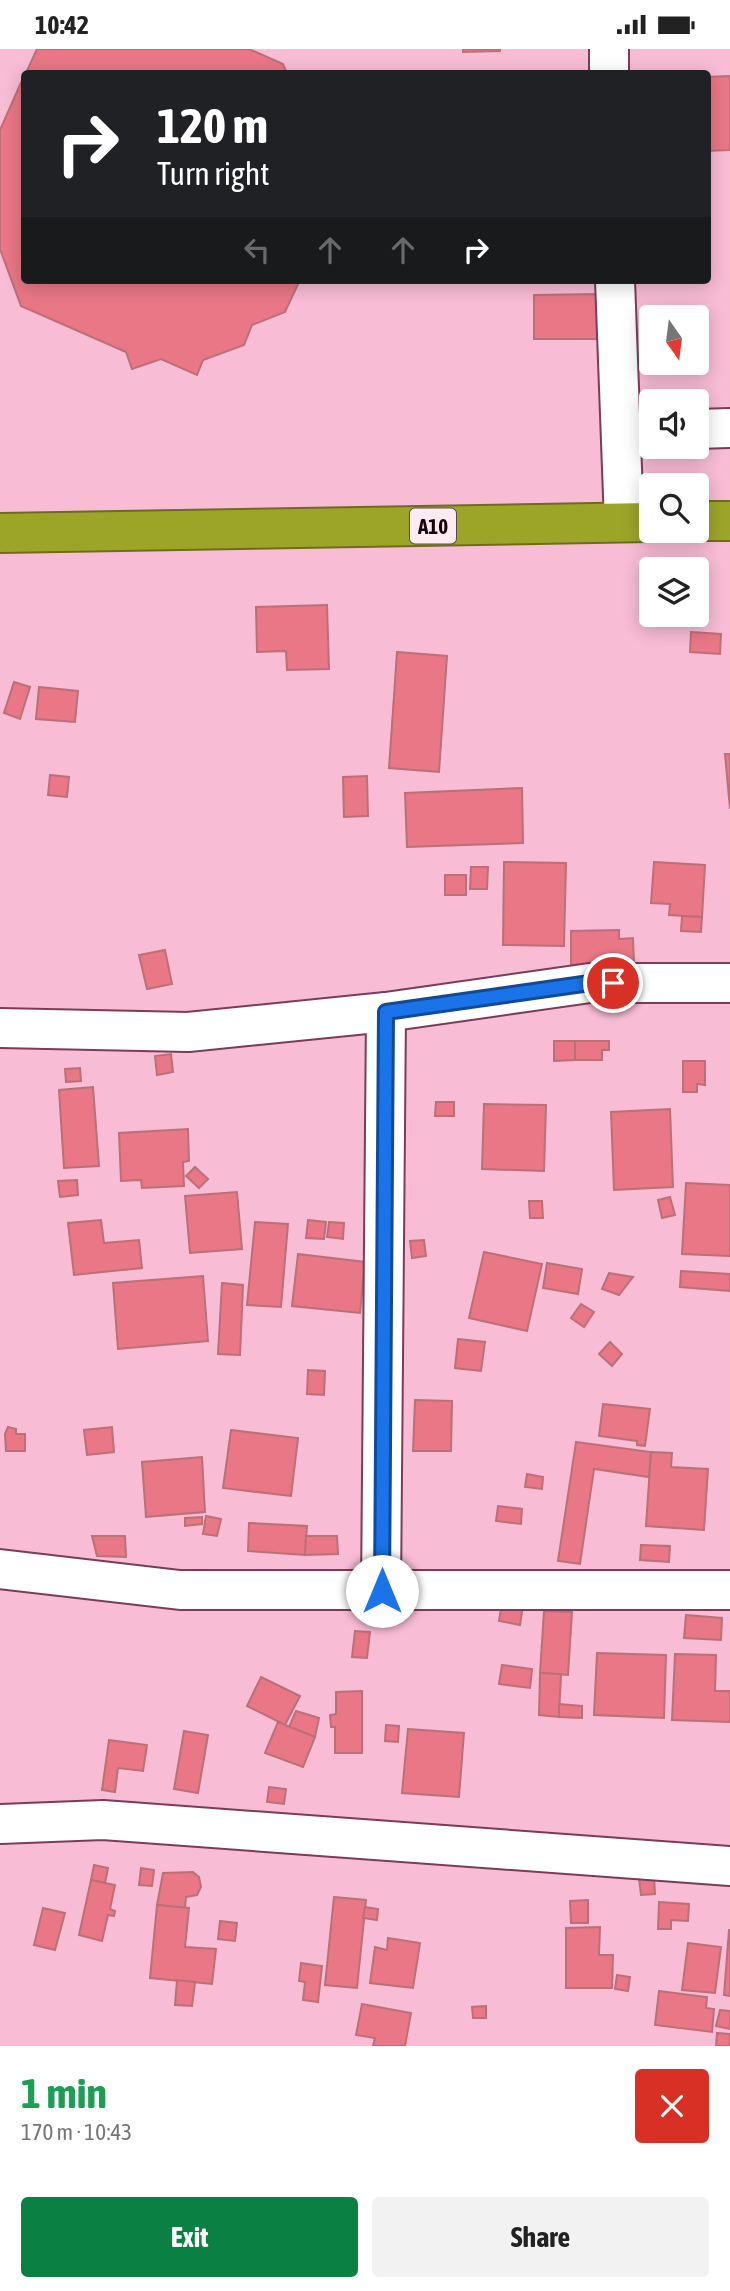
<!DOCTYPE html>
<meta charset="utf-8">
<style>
body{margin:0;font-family:"Asap Condensed",sans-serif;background:#f2f2f2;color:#222;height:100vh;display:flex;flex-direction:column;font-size:26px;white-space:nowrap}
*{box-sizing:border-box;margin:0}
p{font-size:23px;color:#767676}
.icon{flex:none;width:38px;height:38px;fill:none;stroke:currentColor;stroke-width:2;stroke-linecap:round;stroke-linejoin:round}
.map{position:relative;height:1997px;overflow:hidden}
.panel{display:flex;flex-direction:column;background:#fff;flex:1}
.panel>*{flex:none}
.guide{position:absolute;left:21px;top:21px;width:690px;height:214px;border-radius:7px;box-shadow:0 4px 18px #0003;background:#202124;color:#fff;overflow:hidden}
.needle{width:46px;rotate:166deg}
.controls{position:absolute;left:639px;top:256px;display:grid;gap:14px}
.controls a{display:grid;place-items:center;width:70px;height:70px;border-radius:7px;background:#fff;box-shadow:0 4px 18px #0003;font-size:35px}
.pin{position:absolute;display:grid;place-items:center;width:60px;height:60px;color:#fff;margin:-30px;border:4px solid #fff;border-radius:50%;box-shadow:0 2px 7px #0007}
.me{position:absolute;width:77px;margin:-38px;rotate:0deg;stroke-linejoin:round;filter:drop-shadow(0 0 5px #0008)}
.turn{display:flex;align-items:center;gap:24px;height:147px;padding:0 21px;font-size:32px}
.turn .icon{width:91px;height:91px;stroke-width:2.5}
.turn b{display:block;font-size:49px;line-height:60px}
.lanes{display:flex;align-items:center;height:66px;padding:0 21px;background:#0003;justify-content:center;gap:35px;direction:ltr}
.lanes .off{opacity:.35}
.round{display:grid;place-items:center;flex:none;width:74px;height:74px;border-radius:7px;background:#f2f2f2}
.overview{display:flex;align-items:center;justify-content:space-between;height:119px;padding:0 21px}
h1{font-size:42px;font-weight:700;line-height:52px;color:#1e9e55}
.cta{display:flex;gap:14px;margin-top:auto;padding:14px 21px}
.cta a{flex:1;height:80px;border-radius:7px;background:#0b8043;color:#fff;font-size:28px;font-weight:700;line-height:80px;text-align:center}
.cta a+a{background:#f2f2f2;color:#222}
.status{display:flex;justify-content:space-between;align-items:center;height:49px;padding:0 35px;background:#fff;direction:ltr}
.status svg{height:19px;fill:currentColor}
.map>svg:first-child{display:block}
</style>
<div class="status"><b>10:42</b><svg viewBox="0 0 49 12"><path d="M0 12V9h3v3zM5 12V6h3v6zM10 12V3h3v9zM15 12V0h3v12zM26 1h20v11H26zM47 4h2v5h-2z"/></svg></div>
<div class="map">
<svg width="730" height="1997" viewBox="0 0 730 1997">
<rect width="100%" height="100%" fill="#f8bcd4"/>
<g fill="#e97786" stroke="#bb7078" stroke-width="2">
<polygon points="37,0 249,0 283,15 287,24 26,24"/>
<polygon points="463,0 500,0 500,2 463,3"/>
<polygon points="24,27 24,231 300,231 285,263 252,276 244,296 203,311 197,326 161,310 132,320 126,303 21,257 0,200 0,81"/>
<polygon points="730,27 730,101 707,102 707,28"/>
<polygon points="597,245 597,290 534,290 534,246"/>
<polygon points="327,556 329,620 287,621 286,602 257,603 256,558"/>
<polygon points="691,583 721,585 720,605 690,603"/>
<polygon points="397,603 447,607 439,723 389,719"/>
<polygon points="14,633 30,638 20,670 4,664"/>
<polygon points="39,638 78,642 75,673 36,670"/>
<polygon points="725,705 730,705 730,760"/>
<polygon points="50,726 69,728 67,748 48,746"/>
<polygon points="367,727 368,767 344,768 343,728"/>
<polygon points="522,739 523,794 407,798 405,744"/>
<polygon points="504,813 566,814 564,897 503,896"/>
<polygon points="654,813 705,816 702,868 669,866 670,855 651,854"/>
<polygon points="471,818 488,818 487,840 470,840"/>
<rect x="445" y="826" width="21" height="20"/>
<polygon points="682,867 702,868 701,883 681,882"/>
<polygon points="619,881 619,890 633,889 634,915 571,916 571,882"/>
<polygon points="165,901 172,935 147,940 139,906"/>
<polygon points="554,992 575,992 575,1011 554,1012"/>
<polygon points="575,992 609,992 609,1001 602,1001 602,1011 575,1011"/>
<polygon points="171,1005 173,1023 157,1026 155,1007"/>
<polygon points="683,1012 705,1012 705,1036 697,1035 697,1043 683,1043"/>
<polygon points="80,1019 81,1032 66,1033 65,1020"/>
<polygon points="93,1038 99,1117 64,1119 59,1041"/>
<polygon points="436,1053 454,1053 454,1067 435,1067"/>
<polygon points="484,1055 546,1056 544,1122 482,1120"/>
<polygon points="670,1060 673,1138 614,1141 611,1063"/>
<polygon points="188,1080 189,1112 183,1113 184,1137 142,1139 141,1131 121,1132 119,1084"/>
<polygon points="195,1118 208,1130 199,1139 186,1127"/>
<polygon points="77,1131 78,1146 60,1148 58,1132"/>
<polygon points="686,1134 730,1136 730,1207 682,1205"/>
<polygon points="237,1143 242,1200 190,1204 185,1147"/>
<polygon points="670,1148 675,1166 662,1169 658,1151"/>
<polygon points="529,1152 542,1152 543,1169 530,1169"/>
<polygon points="101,1171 104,1194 139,1191 142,1219 74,1226 68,1174"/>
<polygon points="308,1171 326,1173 324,1190 306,1189"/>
<polygon points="255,1173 288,1175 281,1258 247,1256"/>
<polygon points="329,1173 344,1174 343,1190 327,1188"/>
<polygon points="424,1191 426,1207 412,1209 410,1192"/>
<polygon points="484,1203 542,1215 527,1282 469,1269"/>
<polygon points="298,1205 365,1213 360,1264 292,1257"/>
<polygon points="547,1214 582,1220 578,1245 543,1239"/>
<polygon points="681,1222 730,1225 730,1242 680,1238"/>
<polygon points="609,1224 633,1228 619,1246 602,1240"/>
<polygon points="203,1227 208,1292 118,1300 113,1234"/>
<polygon points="222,1234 243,1236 240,1306 218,1305"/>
<polygon points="581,1255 594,1263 584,1278 571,1269"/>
<polygon points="458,1290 485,1293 481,1322 455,1319"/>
<polygon points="610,1293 622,1305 612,1317 599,1305"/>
<polygon points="308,1321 325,1322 324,1346 307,1345"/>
<polygon points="415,1351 452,1352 451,1402 413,1402"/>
<polygon points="603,1355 650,1360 645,1397 637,1396 637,1392 599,1387"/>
<polygon points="8,1378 16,1380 16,1385 25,1385 25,1402 6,1402 5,1385"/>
<polygon points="112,1378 114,1403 87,1406 84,1381"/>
<polygon points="231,1381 298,1389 291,1447 223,1439"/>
<polygon points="576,1393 651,1403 649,1428 594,1420 580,1515 558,1512"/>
<polygon points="651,1403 672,1404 671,1418 708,1420 704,1481 646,1477"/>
<polygon points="202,1408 205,1463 146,1468 142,1413"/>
<polygon points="527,1425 543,1428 542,1440 525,1438"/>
<polygon points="498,1457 522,1460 521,1475 496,1472"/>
<polygon points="206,1467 221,1470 217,1487 203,1485"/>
<polygon points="202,1468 202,1475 185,1477 185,1469"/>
<polygon points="249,1474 307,1477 305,1506 248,1502"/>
<polygon points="92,1487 125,1487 126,1508 97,1507"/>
<polygon points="306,1487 337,1487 338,1505 305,1506"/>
<polygon points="641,1496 670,1497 669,1513 640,1511"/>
<polygon points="502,1552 523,1556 520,1576 499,1572"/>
<polygon points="544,1562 572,1563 568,1626 540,1624"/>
<polygon points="686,1566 722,1569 721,1591 684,1589"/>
<polygon points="355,1582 370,1583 367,1609 352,1608"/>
<polygon points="597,1604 666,1606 664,1669 594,1666"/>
<polygon points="675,1605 716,1606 715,1642 730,1642 730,1673 672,1671"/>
<polygon points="502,1616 532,1620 530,1639 499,1635"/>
<polygon points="540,1624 561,1625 559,1668 539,1666"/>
<polygon points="261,1628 300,1647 285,1676 247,1657"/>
<polygon points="362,1642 362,1704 335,1704 335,1678 331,1678 330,1666 336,1665 336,1643"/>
<polygon points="559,1655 582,1657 582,1669 559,1668"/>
<polygon points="296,1662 319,1669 315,1688 289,1678"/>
<polygon points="278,1673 315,1688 303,1718 265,1704"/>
<polygon points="386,1676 399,1677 398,1693 385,1692"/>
<polygon points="408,1680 464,1684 459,1748 402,1744"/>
<polygon points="184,1682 208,1686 198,1744 174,1740"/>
<polygon points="109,1691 147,1696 143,1722 118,1719 115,1743 102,1741"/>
<polygon points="269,1738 286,1740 284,1755 267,1753"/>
<polygon points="94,1816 108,1819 105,1834 91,1831"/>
<polygon points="141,1819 154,1821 152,1837 139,1836"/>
<polygon points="193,1823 199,1828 201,1838 197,1846 186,1848 185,1859 157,1856 163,1824"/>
<polygon points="654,1828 655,1845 641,1846 639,1829"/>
<polygon points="91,1831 115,1836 110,1860 115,1862 114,1867 108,1866 102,1892 79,1886"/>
<polygon points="334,1848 366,1851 357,1939 325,1936"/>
<polygon points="588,1851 588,1874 571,1874 570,1852"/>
<polygon points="659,1853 689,1855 688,1872 671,1871 671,1880 658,1880"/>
<polygon points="157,1856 189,1859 185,1898 216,1900 212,1935 150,1929"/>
<polygon points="365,1858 378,1860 377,1871 363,1869"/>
<polygon points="43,1859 65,1864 55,1901 34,1896"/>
<polygon points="220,1872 237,1874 235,1892 218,1890"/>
<polygon points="600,1878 599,1906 613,1906 612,1939 566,1939 566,1879"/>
<polygon points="729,1881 730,1881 730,1947 724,1946"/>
<polygon points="388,1889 420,1894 413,1939 370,1934 375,1898 387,1901"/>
<polygon points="688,1894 721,1898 715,1944 682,1941"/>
<polygon points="301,1914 322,1917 318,1953 303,1951 305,1933 299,1932"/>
<polygon points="617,1926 630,1928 628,1942 615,1940"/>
<polygon points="177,1931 195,1933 192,1957 175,1956"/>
<polygon points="659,1942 707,1948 706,1959 714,1960 712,1983 655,1976"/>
<polygon points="362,1955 411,1964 405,1997 373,1997 375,1989 356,1986"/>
<polygon points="486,1957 486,1969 473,1969 472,1958"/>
<polygon points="720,1961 730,1962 730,1980 716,1977"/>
<polygon points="717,1984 730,1985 730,1997 716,1997"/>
</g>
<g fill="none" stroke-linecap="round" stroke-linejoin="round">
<defs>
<g id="minor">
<polyline points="609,0 609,24"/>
<polyline points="615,231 624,473"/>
<polyline points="696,380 730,379"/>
<polyline points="0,979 188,983 386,963 590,934 730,934"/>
<polyline points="0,1520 180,1541 730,1541"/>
<polyline points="381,1542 386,963"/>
<polyline points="0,1775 103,1771 730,1817"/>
</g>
<g id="highway">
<polyline points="696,472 730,472"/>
<polyline points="0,484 651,473"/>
</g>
</defs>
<use href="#minor" stroke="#7c3c59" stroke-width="42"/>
<use href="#highway" stroke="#6f6c1f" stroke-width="42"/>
<use href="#minor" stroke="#fff" stroke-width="38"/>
<use href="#highway" stroke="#9da529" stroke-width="38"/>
</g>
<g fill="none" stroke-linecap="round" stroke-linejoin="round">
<defs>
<polyline id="route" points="382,1542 386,963 590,934 613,934"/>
</defs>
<use href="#route" stroke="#114b97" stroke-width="18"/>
<use href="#route" stroke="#1a73e8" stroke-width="12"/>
</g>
<g text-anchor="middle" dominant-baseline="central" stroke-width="7" stroke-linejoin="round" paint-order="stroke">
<rect fill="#fcecf2" stroke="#5e4952" stroke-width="2" x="410" y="459.5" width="46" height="35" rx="5"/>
<g font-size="21" font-weight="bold" fill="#1a030d">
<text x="433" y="477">A10</text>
</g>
</g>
</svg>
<div class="controls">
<a><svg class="needle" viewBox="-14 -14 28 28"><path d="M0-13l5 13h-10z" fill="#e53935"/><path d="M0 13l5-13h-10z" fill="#767676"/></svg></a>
<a><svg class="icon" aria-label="sound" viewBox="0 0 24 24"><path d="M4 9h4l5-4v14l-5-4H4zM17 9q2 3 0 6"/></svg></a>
<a><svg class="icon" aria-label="search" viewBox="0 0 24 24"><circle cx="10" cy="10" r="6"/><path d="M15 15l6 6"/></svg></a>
<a><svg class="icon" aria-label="layers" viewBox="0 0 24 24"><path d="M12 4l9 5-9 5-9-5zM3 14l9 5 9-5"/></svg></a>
</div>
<div class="pin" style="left:613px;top:934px;background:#d93025"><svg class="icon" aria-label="arrive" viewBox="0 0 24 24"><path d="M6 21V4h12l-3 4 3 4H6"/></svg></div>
<svg class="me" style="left:382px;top:1542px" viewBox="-20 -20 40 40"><circle r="19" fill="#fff"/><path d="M0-13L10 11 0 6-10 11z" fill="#1a73e8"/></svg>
<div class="guide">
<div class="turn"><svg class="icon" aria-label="right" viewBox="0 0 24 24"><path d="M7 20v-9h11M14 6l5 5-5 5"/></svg><div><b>120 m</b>Turn right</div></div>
<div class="lanes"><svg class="icon off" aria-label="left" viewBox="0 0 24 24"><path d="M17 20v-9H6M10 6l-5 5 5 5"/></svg><svg class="icon off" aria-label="ahead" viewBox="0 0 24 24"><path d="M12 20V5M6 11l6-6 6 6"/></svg><svg class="icon off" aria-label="ahead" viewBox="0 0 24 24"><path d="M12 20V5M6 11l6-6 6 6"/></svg><svg class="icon" aria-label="right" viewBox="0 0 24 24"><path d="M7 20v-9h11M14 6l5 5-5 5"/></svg></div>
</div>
</div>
<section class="panel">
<div class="overview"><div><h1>1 min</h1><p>170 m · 10:43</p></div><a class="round" style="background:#d93025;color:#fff"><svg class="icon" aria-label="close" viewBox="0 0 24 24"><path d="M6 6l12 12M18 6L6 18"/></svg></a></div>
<div class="cta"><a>Exit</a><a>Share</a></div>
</section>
